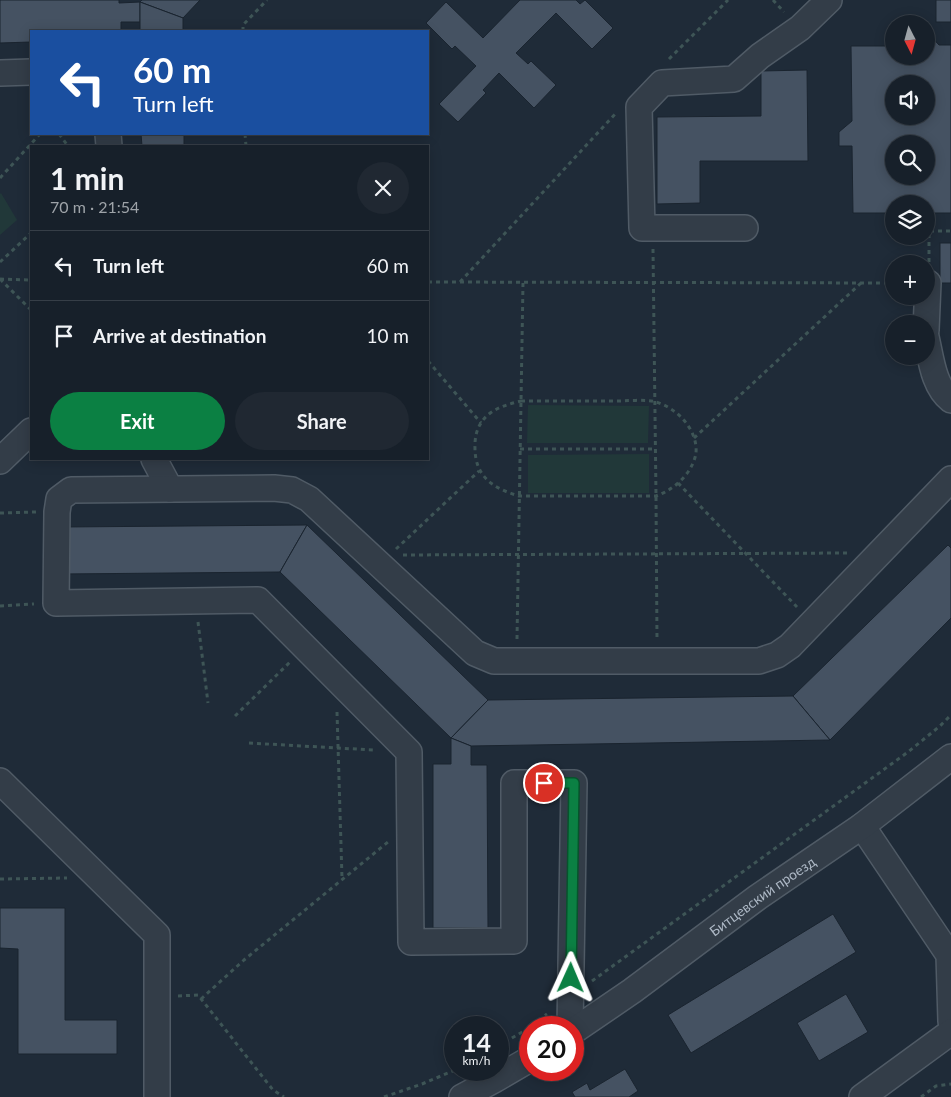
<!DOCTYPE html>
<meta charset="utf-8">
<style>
body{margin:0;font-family:Lato,sans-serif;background:#202832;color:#f1f3f6;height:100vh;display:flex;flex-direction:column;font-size:19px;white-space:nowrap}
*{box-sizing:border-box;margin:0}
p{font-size:16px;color:#9ea3a8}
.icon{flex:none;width:28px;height:28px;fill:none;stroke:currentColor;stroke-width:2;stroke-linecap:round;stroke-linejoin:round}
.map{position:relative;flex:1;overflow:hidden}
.side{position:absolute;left:30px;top:145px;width:399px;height:315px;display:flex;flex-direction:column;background:#17202a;border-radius:0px;box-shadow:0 2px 12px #0003,0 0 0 1px #363e47}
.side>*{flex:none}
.hud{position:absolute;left:30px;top:30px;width:399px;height:105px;border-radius:0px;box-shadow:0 2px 12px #0003,0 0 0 1px #363e47;background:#1a4fa0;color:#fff;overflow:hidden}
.needle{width:32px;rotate:174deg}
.tools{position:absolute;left:885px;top:15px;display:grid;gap:10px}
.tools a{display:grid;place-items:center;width:50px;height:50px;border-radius:50%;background:#17202a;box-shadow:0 2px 12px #0003,0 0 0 1px #363e47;font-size:25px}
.speed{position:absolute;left:444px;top:1016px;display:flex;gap:10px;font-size:25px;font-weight:700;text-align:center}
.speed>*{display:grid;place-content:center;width:65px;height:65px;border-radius:50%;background:#17202a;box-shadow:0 2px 12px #0003,0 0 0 1px #363e47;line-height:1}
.speed small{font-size:12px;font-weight:400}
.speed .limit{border:8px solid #d22;background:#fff;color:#111}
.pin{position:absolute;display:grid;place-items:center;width:42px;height:42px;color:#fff;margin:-21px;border:2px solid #fff;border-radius:50%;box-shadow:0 1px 5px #0007}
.me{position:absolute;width:55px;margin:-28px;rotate:1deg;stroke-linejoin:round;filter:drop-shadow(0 0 4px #0008)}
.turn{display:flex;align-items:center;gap:18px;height:105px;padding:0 20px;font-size:22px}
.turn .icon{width:65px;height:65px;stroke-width:2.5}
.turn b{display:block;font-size:35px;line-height:42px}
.round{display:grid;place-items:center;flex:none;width:52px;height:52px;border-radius:26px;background:#202832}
.head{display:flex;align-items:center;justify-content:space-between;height:85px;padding:0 20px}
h1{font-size:30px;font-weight:700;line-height:38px}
.primary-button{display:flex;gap:10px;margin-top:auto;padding:10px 20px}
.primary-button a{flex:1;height:58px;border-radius:30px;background:#0b8043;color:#fff;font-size:20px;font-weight:700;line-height:58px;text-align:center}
.primary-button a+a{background:#202832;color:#f1f3f6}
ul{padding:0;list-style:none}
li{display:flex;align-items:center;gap:15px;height:70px;padding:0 20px;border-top:1px solid #363e47}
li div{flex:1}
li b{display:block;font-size:19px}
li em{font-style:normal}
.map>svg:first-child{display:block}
</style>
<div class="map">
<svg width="951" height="1097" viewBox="0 0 951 1097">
<rect width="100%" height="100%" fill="#1f2b38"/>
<g fill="#213839">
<polygon points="1,193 17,220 0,235 0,194"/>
<polygon points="528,405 649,406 648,443 527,443"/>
<polygon points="649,454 649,493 528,493 528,455"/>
</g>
<g fill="#455262" stroke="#1a242f" fill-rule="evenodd">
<polygon points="0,0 119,0 119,3 140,2 140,22 121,22 121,31 31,31 31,42 0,43"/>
<polygon points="142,0 200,0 183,18 140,2"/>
<polygon points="520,0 576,0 580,4 585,0 613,28 592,49 556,13 516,53 528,64 531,61 556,85 534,108 499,73 483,90 486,93 458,122 439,104 476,66 455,46 452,49 426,23 446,2 483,38"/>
<rect x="936" y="0" width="15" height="22"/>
<polygon points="140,2 183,18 183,31 140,31"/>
<path d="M926 31 939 45H951V213H926V204H894V213H853L852 146H839V132L852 121 851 46H885L894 37V56H926ZM894 84H926V116H894ZM894 144H926V176H894Z"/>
<polygon points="807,70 808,161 700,161 700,203 657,204 657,117 761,116 761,71"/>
<polygon points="141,134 184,134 184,146 142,146"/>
<rect x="940" y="243" width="11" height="40"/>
<polygon points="307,525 280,572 62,574 62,527"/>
<polygon points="307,525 488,700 451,738 280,572"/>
<polygon points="948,545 951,548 951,618 830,740 793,696"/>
<polygon points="793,696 830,740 471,746 451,738 488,700"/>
<polygon points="451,738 471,746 471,765 487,765 488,928 433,928 433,764 451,764"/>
<polygon points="0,908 65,908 65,1020 117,1020 117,1054 18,1054 18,949 0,948"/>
<polygon points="833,914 856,952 691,1053 668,1015"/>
<polygon points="846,994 868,1032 819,1061 797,1023"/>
<polygon points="625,1069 638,1091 629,1097 575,1097 572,1092 587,1083 590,1090"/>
</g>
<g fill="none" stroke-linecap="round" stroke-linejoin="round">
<defs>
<g id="minor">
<polyline points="0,73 31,72"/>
<polyline points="108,134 109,146"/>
<polyline points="745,228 642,228 639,107 662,83 734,79 760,56 800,28 829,0"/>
<polyline points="926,330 928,283"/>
<path d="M926 337C931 358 933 386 951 400"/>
<polyline points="154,459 170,489"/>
<polyline points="0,461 31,431"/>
<polyline points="0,781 157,935 157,1097"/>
<polyline points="862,826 949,955 951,1021"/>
<polyline points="570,1028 574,783 514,783 514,941 411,942 409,752 258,600 56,603 57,512 59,499 71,490 274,488 292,490 309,499 475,653 494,661 759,661 777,655 790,646 951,479"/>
<path id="s1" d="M572 1032 632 991 758 897 862 826 951 757"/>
<polyline points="462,1097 494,1080 530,1059"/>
<polyline points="862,1097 951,1032"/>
</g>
</defs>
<use href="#minor" stroke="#505b66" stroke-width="28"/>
<g stroke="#3e5556" stroke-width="3" stroke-dasharray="4 4" stroke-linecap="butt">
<polyline points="773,0 784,12"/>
<polyline points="243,31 243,25 267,0"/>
<polyline points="669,59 728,0"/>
<polyline points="59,134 68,146"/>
<polyline points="245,134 246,146"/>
<polyline points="0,178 40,134"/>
<polyline points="653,249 656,496 657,640"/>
<polyline points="0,262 31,233"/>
<polyline points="929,262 929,231 951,231"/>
<polyline points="0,279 31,310"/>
<polyline points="0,279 31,280"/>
<polyline points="428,282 894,283"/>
<polyline points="460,282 617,112"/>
<polyline points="428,361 481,423"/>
<path d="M521 401C553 401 585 401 617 401 627 401 647 399 656 402 677 408 698 430 696 453 694 467 682 482 670 489 666 492 661 494 656 496H519C492 488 474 476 475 445 475 433 479 422 489 414 498 407 509 404 521 401Z"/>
<polyline points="694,438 861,283"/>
<polyline points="520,449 655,449"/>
<polyline points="678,483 797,607"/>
<polyline points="0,513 36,512"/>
<polyline points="396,549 479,471"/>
<polyline points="403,555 849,553"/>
<polyline points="0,606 34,604"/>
<polyline points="198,622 208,703"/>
<polyline points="517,639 523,283"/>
<polyline points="337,712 342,878"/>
<polyline points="235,716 290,662"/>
<polyline points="249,743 373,750"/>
<polyline points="0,879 67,878"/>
<polyline points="592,981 908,752 940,726 951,715"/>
<polyline points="178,996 198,995 273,1090 284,1097"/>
<polyline points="201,999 244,960 388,842"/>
<polyline points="498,1046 524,1031 547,1014"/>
<polyline points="384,1097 422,1084 455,1070"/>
<polyline points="921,1097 936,1086 951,1084"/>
</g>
<use href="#minor" stroke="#333d48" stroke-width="25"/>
</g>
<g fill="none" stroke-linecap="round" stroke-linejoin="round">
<defs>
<polyline id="route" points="544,783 574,783 571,978"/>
</defs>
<use href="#route" stroke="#07532c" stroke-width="12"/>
<use href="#route" stroke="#0b8043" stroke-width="9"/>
</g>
<g text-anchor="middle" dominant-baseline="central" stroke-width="5" stroke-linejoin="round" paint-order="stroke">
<g font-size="14" fill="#adb8c5" stroke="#18222d">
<text stroke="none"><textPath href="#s1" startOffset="234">Битцевский проезд</textPath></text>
</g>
</g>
</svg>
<div class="tools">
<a><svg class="needle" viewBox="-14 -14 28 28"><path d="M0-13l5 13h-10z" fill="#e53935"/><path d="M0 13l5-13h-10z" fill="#9ea3a8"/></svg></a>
<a><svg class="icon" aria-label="sound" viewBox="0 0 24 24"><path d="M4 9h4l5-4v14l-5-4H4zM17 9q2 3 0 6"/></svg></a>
<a><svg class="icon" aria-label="search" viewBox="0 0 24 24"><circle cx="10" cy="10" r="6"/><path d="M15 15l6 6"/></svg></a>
<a><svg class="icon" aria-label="layers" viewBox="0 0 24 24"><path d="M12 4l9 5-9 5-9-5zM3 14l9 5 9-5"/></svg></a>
<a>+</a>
<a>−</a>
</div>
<div class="speed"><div>14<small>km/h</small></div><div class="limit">20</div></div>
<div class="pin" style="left:544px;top:783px;background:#d93025"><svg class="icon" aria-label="arrive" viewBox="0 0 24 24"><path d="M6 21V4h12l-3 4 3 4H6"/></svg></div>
<svg class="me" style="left:571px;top:978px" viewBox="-20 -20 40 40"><path d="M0-17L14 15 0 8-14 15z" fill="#0b8043" stroke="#fff" stroke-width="4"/></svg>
<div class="hud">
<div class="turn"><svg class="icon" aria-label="left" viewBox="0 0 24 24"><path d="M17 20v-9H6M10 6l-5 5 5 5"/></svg><div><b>60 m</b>Turn left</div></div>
</div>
<section class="side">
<div class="head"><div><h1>1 min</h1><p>70 m · 21:54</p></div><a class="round"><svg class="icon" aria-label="close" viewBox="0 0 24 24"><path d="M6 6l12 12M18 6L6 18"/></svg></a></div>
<ul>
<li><svg class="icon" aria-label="left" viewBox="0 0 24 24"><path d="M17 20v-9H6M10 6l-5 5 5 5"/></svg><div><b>Turn left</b></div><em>60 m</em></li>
<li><svg class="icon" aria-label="arrive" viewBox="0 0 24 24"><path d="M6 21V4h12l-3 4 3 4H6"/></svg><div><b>Arrive at destination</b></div><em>10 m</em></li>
</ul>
<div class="primary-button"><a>Exit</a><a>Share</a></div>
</section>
</div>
